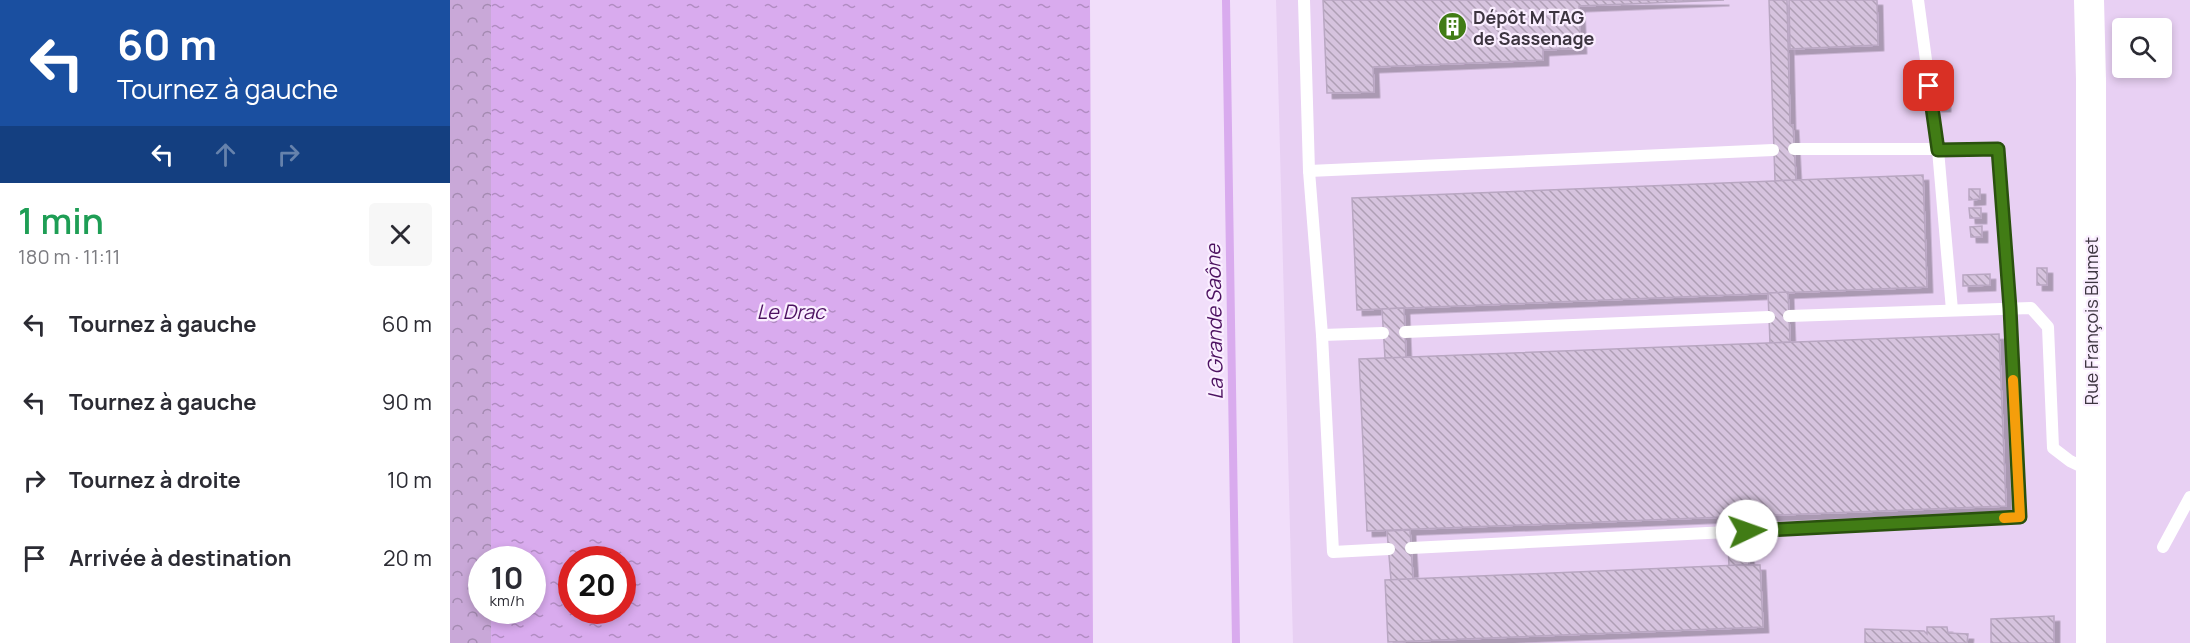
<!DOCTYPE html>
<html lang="fr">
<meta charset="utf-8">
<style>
body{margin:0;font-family:Manrope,sans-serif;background:#f7f7f7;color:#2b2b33;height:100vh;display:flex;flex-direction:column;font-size:22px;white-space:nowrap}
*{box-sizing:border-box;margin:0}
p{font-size:20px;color:#7c7c81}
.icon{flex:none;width:33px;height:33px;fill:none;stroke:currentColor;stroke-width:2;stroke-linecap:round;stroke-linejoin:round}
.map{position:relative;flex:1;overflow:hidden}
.details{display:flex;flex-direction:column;background:#fff;width:450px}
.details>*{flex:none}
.banner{background:#1a4fa0;color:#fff;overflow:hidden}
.tools{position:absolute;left:1662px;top:18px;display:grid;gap:12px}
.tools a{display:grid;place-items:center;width:60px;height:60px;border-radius:6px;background:#fff;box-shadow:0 3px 9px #0003;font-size:30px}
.speed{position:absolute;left:18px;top:546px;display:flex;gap:12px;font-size:30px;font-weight:700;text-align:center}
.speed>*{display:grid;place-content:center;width:78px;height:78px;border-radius:50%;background:#fff;box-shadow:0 3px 9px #0003;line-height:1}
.speed small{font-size:15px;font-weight:400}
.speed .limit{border:9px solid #d22;background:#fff;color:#111}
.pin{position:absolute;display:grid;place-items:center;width:51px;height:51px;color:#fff;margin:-26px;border-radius:12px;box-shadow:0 3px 9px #0006}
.me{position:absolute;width:66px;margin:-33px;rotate:87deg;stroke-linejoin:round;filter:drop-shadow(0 0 4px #0008)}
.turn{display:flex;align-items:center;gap:21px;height:126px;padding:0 18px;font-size:27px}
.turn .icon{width:78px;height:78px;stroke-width:2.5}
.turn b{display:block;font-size:42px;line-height:51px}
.lanes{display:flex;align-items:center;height:57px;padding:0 18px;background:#0003;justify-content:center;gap:30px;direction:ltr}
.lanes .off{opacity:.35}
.round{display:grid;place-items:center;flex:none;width:63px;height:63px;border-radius:6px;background:#f7f7f7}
.summary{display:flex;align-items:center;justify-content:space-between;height:102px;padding:0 18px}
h1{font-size:36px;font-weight:600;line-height:45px;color:#1e9e55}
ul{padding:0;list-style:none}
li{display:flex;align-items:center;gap:18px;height:78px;padding:0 18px}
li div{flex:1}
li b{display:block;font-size:22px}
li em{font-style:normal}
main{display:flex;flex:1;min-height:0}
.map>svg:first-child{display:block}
</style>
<main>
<section class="details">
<div class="banner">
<div class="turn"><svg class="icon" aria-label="left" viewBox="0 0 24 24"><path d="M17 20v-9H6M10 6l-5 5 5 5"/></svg><div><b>60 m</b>Tournez à gauche</div></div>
<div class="lanes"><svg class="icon" aria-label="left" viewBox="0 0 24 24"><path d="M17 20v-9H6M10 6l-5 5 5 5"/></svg><svg class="icon off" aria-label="ahead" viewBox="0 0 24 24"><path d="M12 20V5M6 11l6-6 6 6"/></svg><svg class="icon off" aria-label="right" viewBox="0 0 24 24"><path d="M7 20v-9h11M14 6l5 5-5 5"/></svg></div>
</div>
<div class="summary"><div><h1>1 min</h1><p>180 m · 11:11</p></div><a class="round"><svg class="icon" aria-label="close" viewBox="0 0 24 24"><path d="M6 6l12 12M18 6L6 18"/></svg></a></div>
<ul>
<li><svg class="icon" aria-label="left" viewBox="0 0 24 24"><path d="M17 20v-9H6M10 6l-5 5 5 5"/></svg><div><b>Tournez à gauche</b></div><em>60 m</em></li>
<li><svg class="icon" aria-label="left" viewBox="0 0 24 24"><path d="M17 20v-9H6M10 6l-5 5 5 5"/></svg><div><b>Tournez à gauche</b></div><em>90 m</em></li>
<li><svg class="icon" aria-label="right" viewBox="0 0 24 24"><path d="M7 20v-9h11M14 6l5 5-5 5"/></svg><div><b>Tournez à droite</b></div><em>10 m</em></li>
<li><svg class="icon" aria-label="arrive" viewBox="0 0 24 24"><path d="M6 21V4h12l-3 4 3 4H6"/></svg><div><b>Arrivée à destination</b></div><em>20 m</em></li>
</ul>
</section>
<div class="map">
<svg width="1740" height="643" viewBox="0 0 1740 643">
<defs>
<pattern id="forest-crowns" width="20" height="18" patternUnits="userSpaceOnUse" patternTransform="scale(1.5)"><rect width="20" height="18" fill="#c9a8d8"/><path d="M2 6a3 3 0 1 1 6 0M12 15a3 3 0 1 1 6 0" fill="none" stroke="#a48ab1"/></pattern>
<pattern id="water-ripples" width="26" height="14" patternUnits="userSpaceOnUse" patternTransform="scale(1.5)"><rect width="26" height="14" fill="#d9abee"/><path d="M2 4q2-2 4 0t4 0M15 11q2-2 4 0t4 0" fill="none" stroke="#b18cc2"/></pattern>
<pattern id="building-back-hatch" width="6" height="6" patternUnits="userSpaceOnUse" patternTransform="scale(1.5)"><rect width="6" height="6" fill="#d6c3de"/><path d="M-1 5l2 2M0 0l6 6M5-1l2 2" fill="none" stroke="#af9fb5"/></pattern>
<filter id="shadow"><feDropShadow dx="5.5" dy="5.5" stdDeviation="0" flood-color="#0004"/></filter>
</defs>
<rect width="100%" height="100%" fill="#f1defa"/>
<path fill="#e8d0f3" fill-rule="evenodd" d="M826 0H1740V643H843ZM1672 28H1712V68H1672Z"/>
<polygon fill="url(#forest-crowns)" points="0,0 41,0 41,559 32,560 32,610 41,611 41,643 0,643"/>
<path fill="url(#water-ripples)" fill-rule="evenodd" d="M41 0H640L643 643H41V611L82 610V560L41 559ZM122 560H172V610H122Z"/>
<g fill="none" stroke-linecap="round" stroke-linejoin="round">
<polyline stroke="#d9abee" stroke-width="8" points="776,0 786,643"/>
</g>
<g fill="url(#building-back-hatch)" stroke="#b9a7c2" stroke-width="1.5" filter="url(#shadow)">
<polygon points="873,0 1274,0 1129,6 1131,48 1093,50 1093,60 923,67 924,92 877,93"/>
<polygon points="1319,0 1337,0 1340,125 1343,125 1346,180 1325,181"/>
<polygon points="1339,0 1427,0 1428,45 1340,49"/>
<polygon points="1485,63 1494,63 1495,85 1486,85"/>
<rect x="1486" y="85" width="9" height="21"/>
<polygon points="1473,175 1477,287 907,310 902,198"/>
<polygon points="1519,189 1530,189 1530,199 1519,200"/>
<polygon points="1519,208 1531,208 1531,218 1520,218"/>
<polygon points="1532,226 1532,237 1521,237 1520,227"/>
<rect x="1587" y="268" width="10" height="17"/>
<polygon points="1540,274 1540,285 1513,286 1513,275"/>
<polygon points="1338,292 1340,342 1320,343 1318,293"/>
<polygon points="954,308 956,358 935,358 932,309"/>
<polygon points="1549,334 1556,506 917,531 909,359"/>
<polygon points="1296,516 1299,566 1279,566 1277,517"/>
<polygon points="960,530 963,579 941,580 937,531"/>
<polygon points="1289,565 1310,565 1313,627 938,642 935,580"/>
<polygon points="1604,616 1604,643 1541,643 1541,619"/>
<polygon points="1477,627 1497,627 1498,633 1518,634 1517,643 1415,643 1415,629 1474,631 1477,634"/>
</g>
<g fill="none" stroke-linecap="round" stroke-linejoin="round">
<g stroke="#fff" stroke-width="12">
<polyline points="854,0 859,171 872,335 883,552 939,549"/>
<polyline points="1468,0 1488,150 1502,310"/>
<polyline points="859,171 1323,150"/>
<polyline points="1339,316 1581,308 1598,327 1603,448 1620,461 1639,470"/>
<polyline points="955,332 1319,317"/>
<polyline points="872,335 933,333"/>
<polyline points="1297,531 1570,517 1560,308 1548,149 1344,149"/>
<polyline points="1713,547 1740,497"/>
<polyline points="961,548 1277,532"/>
</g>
<polyline stroke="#fff" stroke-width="30" points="1639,0 1641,79 1641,643"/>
</g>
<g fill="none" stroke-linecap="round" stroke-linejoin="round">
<defs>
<polyline id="route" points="1297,531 1570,517 1560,308 1548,149 1488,150 1479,86"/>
</defs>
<use href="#route" stroke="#2a510e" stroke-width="15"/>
<use href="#route" stroke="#417c15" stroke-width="10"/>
<polyline stroke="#f59e0b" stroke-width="10" points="1554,518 1570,517 1563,380"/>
</g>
<defs>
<symbol id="building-disc" viewBox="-11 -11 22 22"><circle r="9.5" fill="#417c15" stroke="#faeeff"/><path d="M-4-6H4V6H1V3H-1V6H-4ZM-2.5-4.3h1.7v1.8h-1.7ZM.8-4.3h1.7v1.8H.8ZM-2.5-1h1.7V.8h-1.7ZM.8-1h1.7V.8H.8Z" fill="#fff"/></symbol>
</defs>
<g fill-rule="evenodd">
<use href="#building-disc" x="986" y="10" width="33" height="33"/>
</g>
<g text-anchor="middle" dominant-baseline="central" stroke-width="4.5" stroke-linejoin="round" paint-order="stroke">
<g font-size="18" font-weight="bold" fill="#3d3540" stroke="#faeeff" text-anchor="start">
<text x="1023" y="17">Dépôt M TAG<tspan x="1023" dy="21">de Sassenage</tspan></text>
</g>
<g font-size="18" fill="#3d3540" stroke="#faeeff">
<text transform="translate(1641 321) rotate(-90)">Rue François Blumet</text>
</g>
<g font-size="20" font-style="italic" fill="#4c1160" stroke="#faeeff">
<text x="341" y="311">Le Drac</text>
<text transform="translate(764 322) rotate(-91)">La Grande Saône</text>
</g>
</g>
</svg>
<div class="tools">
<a><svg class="icon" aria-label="search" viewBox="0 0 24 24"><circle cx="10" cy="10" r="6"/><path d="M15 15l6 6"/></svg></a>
</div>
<div class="speed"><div>10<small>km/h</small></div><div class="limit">20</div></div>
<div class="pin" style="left:1479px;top:86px;background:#d93025"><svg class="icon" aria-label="arrive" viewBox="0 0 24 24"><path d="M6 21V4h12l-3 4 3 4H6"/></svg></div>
<svg class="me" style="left:1297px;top:531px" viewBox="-20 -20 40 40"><circle r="19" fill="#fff"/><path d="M0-13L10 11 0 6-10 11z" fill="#417c15"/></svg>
</div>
</main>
